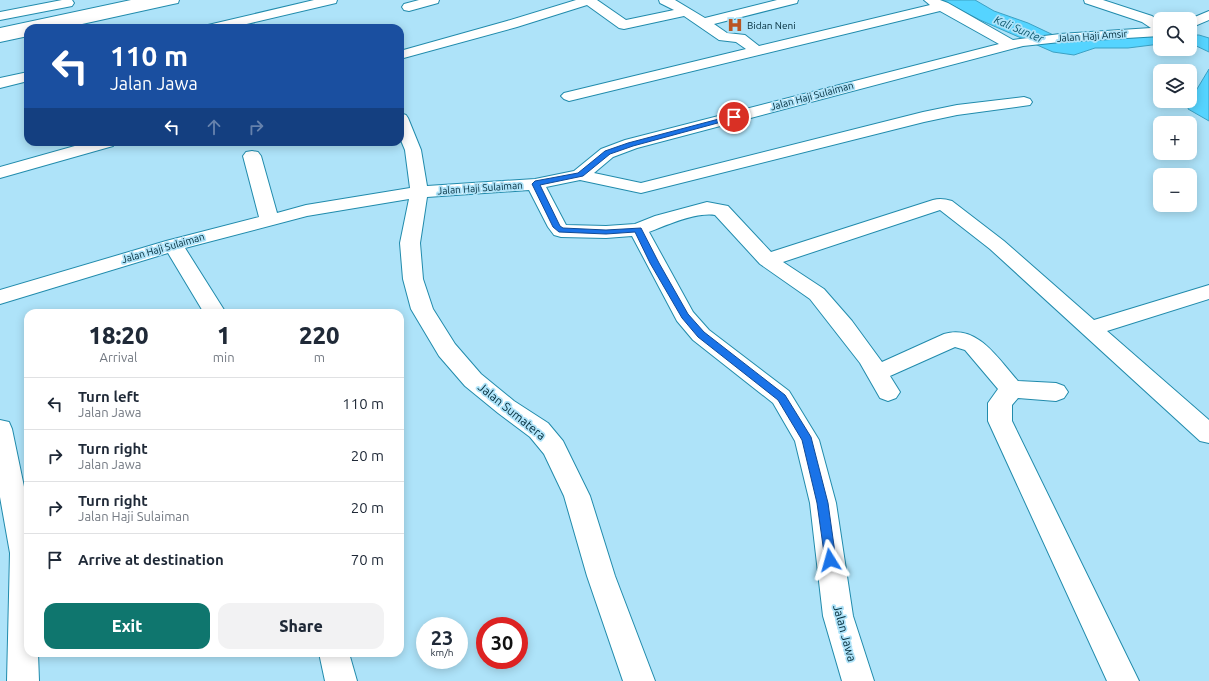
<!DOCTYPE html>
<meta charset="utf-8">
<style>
body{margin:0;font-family:Ubuntu,sans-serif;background:#f2f2f3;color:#1f2937;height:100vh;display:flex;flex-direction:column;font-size:15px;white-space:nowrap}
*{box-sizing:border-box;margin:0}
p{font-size:13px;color:#747a83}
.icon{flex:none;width:22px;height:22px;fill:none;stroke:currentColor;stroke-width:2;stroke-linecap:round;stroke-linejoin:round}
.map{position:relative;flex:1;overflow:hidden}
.drawer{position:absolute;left:24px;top:309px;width:380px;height:348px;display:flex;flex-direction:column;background:#fff;border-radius:12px;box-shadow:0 2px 10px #0003}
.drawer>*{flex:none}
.top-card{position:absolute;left:24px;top:24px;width:380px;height:122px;border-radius:12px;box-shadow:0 2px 10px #0003;background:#1a4fa0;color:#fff;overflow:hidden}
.controls{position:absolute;left:1153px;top:12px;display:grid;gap:8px}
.controls a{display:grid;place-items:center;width:44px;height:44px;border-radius:8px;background:#fff;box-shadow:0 2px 10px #0003;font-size:20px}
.speed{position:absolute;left:416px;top:617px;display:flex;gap:8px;font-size:20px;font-weight:700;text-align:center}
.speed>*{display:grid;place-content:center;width:52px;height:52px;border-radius:50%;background:#fff;box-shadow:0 2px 10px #0003;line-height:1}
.speed small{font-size:10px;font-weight:400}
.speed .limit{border:6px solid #d22;background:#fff;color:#111}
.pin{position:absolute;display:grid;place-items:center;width:34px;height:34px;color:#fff;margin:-17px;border:2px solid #fff;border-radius:50%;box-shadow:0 1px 4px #0007}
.me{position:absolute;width:44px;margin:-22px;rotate:352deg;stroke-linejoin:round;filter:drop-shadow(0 0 3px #0008)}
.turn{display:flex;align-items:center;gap:14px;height:84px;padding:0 20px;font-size:18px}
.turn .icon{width:52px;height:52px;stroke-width:2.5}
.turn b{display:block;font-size:28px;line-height:34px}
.lanes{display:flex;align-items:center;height:38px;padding:0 20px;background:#0003;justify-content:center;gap:20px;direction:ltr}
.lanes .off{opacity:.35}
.eta{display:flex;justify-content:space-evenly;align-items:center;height:68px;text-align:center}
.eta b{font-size:24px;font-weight:800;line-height:28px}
.primary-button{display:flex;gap:8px;margin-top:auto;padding:8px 20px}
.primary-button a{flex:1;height:46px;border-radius:12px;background:#0f766e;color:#fff;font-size:16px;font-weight:800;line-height:46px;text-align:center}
.primary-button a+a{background:#f2f2f3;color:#1f2937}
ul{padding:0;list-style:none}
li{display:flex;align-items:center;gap:12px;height:52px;padding:0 20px;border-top:1px solid #e0e1e3}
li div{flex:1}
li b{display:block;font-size:15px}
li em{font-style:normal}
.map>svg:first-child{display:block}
</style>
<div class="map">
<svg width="1209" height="681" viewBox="0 0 1209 681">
<rect width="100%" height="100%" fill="#aee3f9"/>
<g fill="#55d4ff" stroke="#3ca1c3">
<polygon points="942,0 975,0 994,11 1028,23 1064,40 1160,34 1160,44 1128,48 1095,48 1074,55 1053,52 980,20"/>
<polygon points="1190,35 1199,35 1209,38 1209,52 1190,43"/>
<polygon points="1209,69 1209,121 1188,109 1191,99"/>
</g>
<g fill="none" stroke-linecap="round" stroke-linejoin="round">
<defs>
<g id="street">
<polygon points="314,0 337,0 336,3 230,28 206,28 208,25"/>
<polygon points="419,0 439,0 438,3 409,11 404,10 402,7 404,4"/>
<path d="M576 0H597L626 20 674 10 660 3 659 0H675L705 18 777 0H798L797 3 714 24 727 33 745 35 759 46 930 5 924 0H940L948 3 1013 40 1060 34 1151 28 1142 22 1085 3 1084 0H1103L1152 16 1160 22V36L1060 42 1023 46 637 148 613 157 594 173 641 183 923 112 957 105 1024 97 1030 99 1032 102 1030 105 957 115 924 122 641 193 580 180 546 187 566 225 606 226 635 224 655 216 707 202 728 206 771 252 933 200C940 198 945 199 952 201L1004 241 1094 320 1209 285V299L1107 331 1209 420V443L1200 441 990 249 940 210 783 262 824 289 852 321 882 362 944 334C978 324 998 359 1018 381L1056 383 1064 386 1068 392 1064 398 1056 401 1018 398 1012 405V421L1139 681H1107L988 421V403L998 389 965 350 955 347 890 376 900 392 896 398 888 401 880 398 860 363 810 299 760 264 715 215C696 212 667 225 649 232L693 312 709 330 789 391 819 440 836 503 853 616 874 681H842L823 616 810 503 795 441 773 403 693 340 677 321 632 236 606 238 561 237 554 235 548 227 529 190 427 197 420 243 423 279 433 309 455 344 481 374 514 401 548 423 563 441 590 496 615 576 655 681H623L587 576 564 496 544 454 530 437 498 413 465 386 439 356 411 309 403 279 400 243 409 199 307 216 185 248 226 313H204L168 253 0 304V290L166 241 259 217 243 156 246 152 252 151 258 152 261 156 277 213 306 205 410 188 405 150 400 138V113L406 115 408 118 421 150 427 186 535 179 574 171 601 149 625 140 999 44 940 11 569 101 564 99 561 96 564 93 746 49 736 42 719 40 684 16 624 29 619 28 587 5 517 27 400 59V51L507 21Z"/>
<polygon points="1209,11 1209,20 1190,28 1190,19"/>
<polygon points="28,72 28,81 0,88 0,78"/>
<polygon points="89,142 115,142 113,146 0,178 0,167"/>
<polygon points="0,420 9,422 12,429 28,506 28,653 38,653 39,681 7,681 10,553 0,497"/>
<polygon points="319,653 349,653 357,681 325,681"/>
</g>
<g id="primary">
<polygon points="155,0 179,0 178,3 173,4 64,28 38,28 40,25 45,24"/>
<polygon points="28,28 28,36 0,42 0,34"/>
</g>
<g id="highway">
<polygon points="62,0 72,0 74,3 72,6 67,7 0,20 0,12"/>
<polygon points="131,0 155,0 154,3 149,4 38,28 28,28 28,30 0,36 0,28"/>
</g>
</defs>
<use href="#street" stroke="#218bac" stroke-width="2"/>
<use href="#primary" stroke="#218bac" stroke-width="2"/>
<use href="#highway" stroke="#218bac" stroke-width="2"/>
<use href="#street" fill="#fff" fill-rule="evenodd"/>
<use href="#primary" fill="#fff" fill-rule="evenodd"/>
<use href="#highway" fill="#fff" fill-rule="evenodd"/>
</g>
<polygon fill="#1a73e8" stroke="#114b97" points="734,115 736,116 736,118 633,146 610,154 583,176 540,185 560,226 563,228 606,230 641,228 659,263 688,314 704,332 785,395 811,437 828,503 836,560 835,563 830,565 826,563 825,560 817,503 802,440 778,400 698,337 682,318 650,263 635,232 606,234 559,232 553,227 532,184 535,181 578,173 605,151 628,143"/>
<defs>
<symbol id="hospital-bare" viewBox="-9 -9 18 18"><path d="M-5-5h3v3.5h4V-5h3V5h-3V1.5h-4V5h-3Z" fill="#ba5522" stroke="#aee3f9" stroke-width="2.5" paint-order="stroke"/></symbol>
</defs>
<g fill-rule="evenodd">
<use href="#hospital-bare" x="724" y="14" width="22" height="22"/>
</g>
<g text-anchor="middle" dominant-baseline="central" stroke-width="3.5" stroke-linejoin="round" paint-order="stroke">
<g font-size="10" fill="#002a38" stroke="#aee3f9" text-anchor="start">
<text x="747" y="25">Bidan Neni</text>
</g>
<g font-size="10" fill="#002a38" stroke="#aee3f9">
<text transform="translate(1092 36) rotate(-4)">Jalan Haji Amsir</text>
<text transform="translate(812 96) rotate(-15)">Jalan Haji Sulaiman</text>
<text transform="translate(480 188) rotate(-4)">Jalan Haji Sulaiman</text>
<text transform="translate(163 248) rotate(-16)">Jalan Haji Sulaiman</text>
</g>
<g font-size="11" font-style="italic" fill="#0b556b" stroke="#aee3f9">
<text transform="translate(1019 29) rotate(23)">Kali Sunter</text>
</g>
<g font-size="12" fill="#002a38" stroke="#aee3f9">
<text transform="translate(512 411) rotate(39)">Jalan Sumatera</text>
<text transform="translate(845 633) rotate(75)">Jalan Jawa</text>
</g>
</g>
</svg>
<div class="controls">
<a><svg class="icon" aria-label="search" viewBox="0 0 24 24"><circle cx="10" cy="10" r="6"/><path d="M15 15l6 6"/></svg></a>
<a><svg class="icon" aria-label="layers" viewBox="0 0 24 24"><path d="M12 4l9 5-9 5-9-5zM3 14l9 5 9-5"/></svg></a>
<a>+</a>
<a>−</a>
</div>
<div class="speed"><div>23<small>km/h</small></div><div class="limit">30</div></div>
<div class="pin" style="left:734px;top:117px;background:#d93025"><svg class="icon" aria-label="arrive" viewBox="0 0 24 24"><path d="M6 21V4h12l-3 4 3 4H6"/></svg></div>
<svg class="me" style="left:830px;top:560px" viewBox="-20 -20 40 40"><path d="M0-17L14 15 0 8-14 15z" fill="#1a73e8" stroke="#fff" stroke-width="4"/></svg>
<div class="top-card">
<div class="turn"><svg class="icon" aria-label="left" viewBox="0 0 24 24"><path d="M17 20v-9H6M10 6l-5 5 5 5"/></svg><div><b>110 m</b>Jalan Jawa</div></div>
<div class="lanes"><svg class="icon" aria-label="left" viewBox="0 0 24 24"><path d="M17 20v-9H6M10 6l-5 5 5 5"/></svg><svg class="icon off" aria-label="ahead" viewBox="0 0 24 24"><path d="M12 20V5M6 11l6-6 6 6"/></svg><svg class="icon off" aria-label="right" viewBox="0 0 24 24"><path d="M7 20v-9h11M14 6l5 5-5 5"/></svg></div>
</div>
<section class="drawer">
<div class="eta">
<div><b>18:20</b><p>Arrival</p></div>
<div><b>1</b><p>min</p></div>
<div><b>220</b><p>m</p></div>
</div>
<ul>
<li><svg class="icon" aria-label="left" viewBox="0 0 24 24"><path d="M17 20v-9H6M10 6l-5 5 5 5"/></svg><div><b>Turn left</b><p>Jalan Jawa</p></div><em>110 m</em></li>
<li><svg class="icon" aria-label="right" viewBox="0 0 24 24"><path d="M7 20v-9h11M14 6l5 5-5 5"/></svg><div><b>Turn right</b><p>Jalan Jawa</p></div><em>20 m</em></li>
<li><svg class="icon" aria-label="right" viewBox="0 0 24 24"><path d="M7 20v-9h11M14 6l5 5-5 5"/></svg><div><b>Turn right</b><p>Jalan Haji Sulaiman</p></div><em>20 m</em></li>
<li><svg class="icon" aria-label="arrive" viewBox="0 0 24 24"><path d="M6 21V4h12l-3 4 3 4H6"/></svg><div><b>Arrive at destination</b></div><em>70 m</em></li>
</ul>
<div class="primary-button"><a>Exit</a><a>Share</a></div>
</section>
</div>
